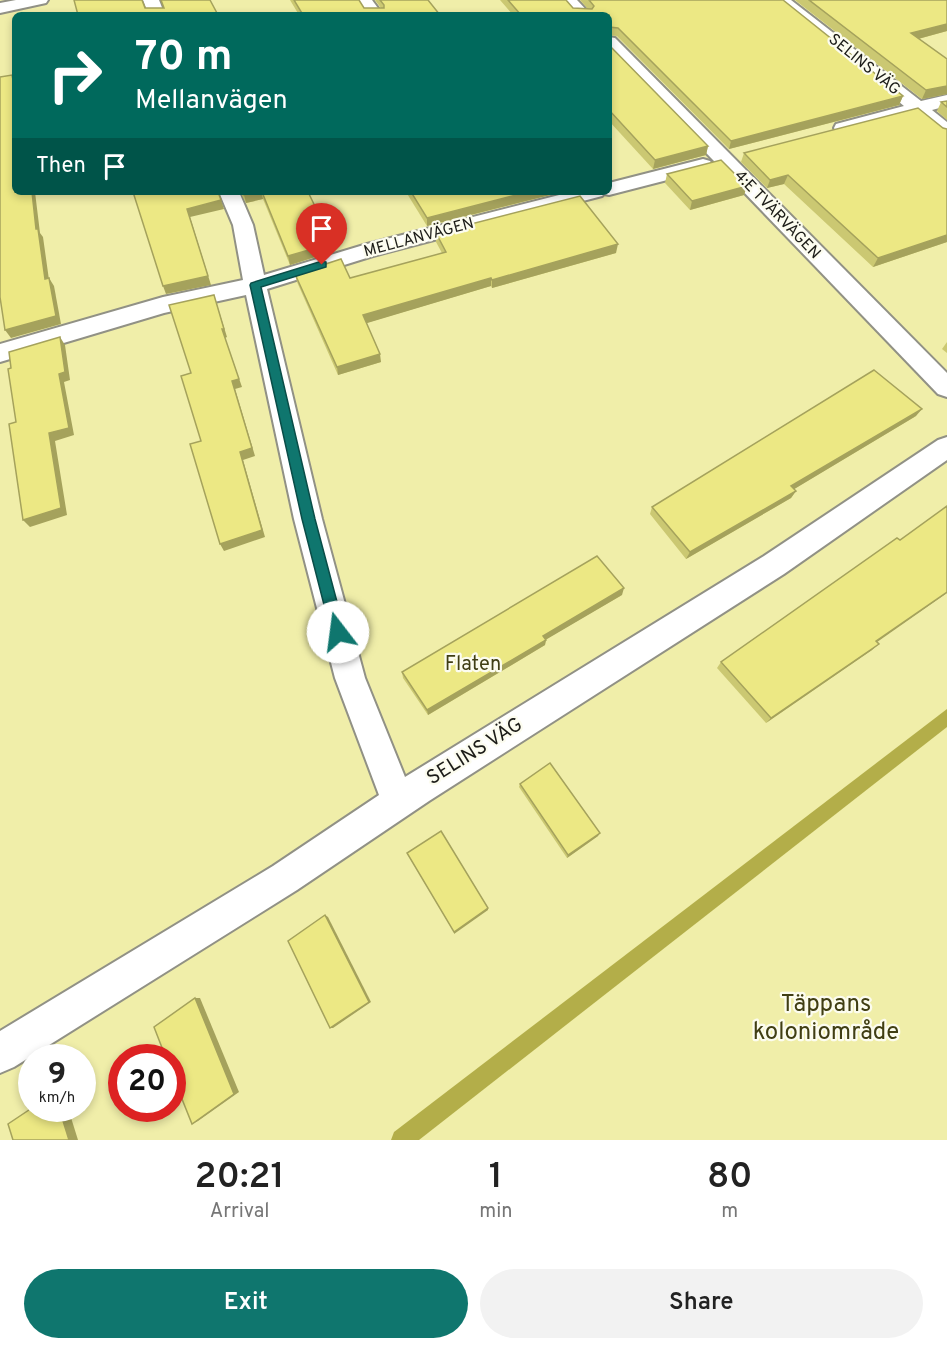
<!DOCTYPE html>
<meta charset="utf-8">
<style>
body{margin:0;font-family:Overpass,sans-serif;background:#f2f2f2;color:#222;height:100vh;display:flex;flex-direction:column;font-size:22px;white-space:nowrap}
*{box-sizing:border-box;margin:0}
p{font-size:20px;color:#767676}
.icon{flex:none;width:33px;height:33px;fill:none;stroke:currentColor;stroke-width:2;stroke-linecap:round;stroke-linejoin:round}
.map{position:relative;height:1140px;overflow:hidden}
.side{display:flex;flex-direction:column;background:#fff;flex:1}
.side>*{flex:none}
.hud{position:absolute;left:12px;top:12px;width:600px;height:183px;border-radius:9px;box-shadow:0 3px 9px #0003;background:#00695c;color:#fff;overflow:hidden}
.speed{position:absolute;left:18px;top:1044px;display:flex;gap:12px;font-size:30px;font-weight:700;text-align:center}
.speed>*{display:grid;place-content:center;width:78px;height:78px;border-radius:50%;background:#fff;box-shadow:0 3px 9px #0003;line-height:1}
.speed small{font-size:15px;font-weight:400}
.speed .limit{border:9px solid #d22;background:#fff;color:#111}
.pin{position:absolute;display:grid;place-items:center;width:51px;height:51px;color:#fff;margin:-62px -26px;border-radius:50% 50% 50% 0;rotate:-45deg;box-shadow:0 0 6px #0007}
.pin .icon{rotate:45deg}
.me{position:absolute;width:66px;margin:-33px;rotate:345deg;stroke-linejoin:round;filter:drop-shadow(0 0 4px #0008)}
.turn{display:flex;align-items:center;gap:21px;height:126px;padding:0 24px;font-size:27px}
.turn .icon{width:78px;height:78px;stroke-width:2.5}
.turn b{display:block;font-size:42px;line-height:51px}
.then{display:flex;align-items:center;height:57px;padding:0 24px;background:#0003;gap:12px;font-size:22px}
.eta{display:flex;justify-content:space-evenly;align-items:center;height:102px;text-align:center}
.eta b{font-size:36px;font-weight:600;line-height:42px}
.action{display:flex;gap:12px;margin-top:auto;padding:12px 24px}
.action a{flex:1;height:69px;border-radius:36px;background:#0f766e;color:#fff;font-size:24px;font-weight:600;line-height:69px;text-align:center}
.action a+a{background:#f2f2f2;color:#222}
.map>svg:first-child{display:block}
</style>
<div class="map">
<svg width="947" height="1140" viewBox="0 0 947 1140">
<rect width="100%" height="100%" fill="#fcfcef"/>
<path fill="#f0eea9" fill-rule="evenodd" d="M0 0H947V1140H0ZM15 15H609V192H15ZM32 1058H82V1108H32ZM122 1058H172V1108H122Z"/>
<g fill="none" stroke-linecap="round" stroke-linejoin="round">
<polygon fill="#b3ae49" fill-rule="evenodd" points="947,709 947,727 419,1140 391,1140 394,1132"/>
<defs>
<g id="service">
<polygon points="16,0 48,0 46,3 0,13 0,3"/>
<polygon points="143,0 159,0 165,15 149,15"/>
<polygon points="356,0 372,0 383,15 367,15"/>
<polygon points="560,0 577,0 591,15 574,15"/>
<polygon points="773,0 791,0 921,101 947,95 947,106 932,110 947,122 947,137 940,135 915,114 843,134 836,132 834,128 836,124 904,106"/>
<polygon points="609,37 615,38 947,373 947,397 938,394 609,52"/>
<polygon points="703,159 710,161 713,165 710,169 609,195 604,194 602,196 373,256 267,289 322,519 365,678 405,777 764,556 938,440 947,437 947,460 784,574 429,801 297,890 14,1067 0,1073 0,1031 273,866 379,795 335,678 294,519 246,295 164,313 0,362 0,344 163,297 243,280 233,225 219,192 239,192 253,225 264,275 367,244 571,192 609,192 609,183"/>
</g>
</defs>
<use href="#service" stroke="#919185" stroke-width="4"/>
<use href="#service" fill="#fff" fill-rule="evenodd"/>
</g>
<g fill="#cbc872">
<polygon points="290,0 359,0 364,8 381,8 375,0 428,0 440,15 299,15"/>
<polygon points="500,0 566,0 573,8 587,8 580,0 783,0 903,96 899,105 729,149 617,36 609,35 609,15 513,15"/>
<polygon points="795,0 947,0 947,31 918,39 947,59 947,94 922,99"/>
<polygon points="609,45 708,146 706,155 653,169 609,121"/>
<polygon points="947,101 947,120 937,111 941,102"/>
<polygon points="943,128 947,242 873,267 784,184 767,188 741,162 744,153"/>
<polygon points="667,174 747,186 744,195 690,210 665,183"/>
<polygon points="240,192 308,192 333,243 334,251 290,265 263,199 246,203"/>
<polygon points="406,192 562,192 427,226"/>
<polygon points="436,233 616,253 492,288 491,286 366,323 381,362 338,375 297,282 295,274 350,278 442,253 436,242"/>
<polygon points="947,342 947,353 942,349"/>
<polygon points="916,416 794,489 796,491 791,498 686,559 650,514 652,507"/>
<polygon points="622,595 546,639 545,645 428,715 403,678 402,672"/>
<polygon points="877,642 872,650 766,723 717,668 721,662"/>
<polygon points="520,784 598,836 567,858 519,787"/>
</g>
<g fill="#a5a25c">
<polygon points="947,24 947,31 907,42 911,33"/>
<polygon points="947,86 947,94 922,99 926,90"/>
<polygon points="903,96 899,105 729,149 731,141"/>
<polygon points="708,146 706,155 653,169 655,160"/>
<polygon points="788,175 784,184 767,188 770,180"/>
<polygon points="747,186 744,195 690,210 692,201"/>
<polygon points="32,192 35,192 40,233 43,237 50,287 45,279 36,229"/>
<polygon points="255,192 261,192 263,199 246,203 244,195"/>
<polygon points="528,192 562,192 427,226 427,218"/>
<polygon points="221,200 224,209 190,217 211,285 166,294 163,286 187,209"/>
<polygon points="947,235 947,242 873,267 878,258"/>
<polygon points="333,243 334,251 290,265 288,256"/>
<polygon points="618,244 616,253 492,288 492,280"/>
<polygon points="49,278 54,286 61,324 11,338 5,330"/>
<polygon points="491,278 491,286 364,324 363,315"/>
<polygon points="214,295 227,337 225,338 242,387 235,389 255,456 243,460 265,537 224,551 220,544 240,452 232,381"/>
<polygon points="60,337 65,345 70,380 64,382 74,435 55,441 67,515 30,527 23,520 49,433"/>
<polygon points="380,354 381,362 338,375 337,367"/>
<polygon points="922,409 916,416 786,494 791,486"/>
<polygon points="796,491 791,498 686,559 690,552"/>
<polygon points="624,588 622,595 542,642 543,636"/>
<polygon points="947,592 947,593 870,647 876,641"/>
<polygon points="546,640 545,645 428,715 427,710"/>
<polygon points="879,644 872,650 766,723 771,718"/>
<polygon points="600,833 598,836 567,858 568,855"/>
<polygon points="488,908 488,910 454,934 454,932"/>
<polygon points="325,915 328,917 371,1002 333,1028 330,1028"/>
<polygon points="195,998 200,998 239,1092 198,1121 192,1124"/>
<polygon points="59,1108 68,1108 78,1140 69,1140"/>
</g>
<g fill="#ece884" stroke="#a5a25c" stroke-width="1.5">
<polygon points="74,0 142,0 145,8 164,8 161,0 210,0 218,15 78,15"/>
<polygon points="294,0 359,0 364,8 384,8 384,5 380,0 428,0 440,15 303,15"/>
<polygon points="508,0 566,0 573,8 592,9 594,6 589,0 783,0 903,96 731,141 618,28 609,27 609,15 521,15"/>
<polygon points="809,0 947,0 947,24 911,33 947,59 947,86 926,90"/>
<polygon points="609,45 708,146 655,160 609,110"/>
<polygon points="12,75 15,89 15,192 32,192 36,229 38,229 45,279 49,278 56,316 5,330 0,297 0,77"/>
<polygon points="947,101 947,107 941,102"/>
<polygon points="918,108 943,128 947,129 947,235 878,258 788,175 770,180 744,153"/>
<polygon points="721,160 747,186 692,201 667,174"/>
<polygon points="133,192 218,192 221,200 187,209 208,276 163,286"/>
<polygon points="242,192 255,192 244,195"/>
<polygon points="262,192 308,192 333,243 288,256"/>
<polygon points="411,192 528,192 427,218"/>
<polygon points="580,196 618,244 492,280 491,278 363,315 380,354 337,367 295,274 341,259 350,278 446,252 436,233"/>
<polygon points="214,295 224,329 222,329 239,379 232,381 252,448 240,452 262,530 220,544 190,444 201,441 181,376 191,373 169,305"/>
<polygon points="60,337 65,372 59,374 69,428 49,433 61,508 23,520 9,424 16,422 8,369 11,368 9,352"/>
<polygon points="874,370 922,409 791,486 796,491 690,552 652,507"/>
<polygon points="947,506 947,592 876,641 879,644 771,718 721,662 897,538 900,540"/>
<polygon points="597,556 624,588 543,636 546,640 427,710 402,672"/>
<polygon points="550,763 600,833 568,855 520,784"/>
<polygon points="441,831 488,908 454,932 407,853"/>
<polygon points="325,915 369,1002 330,1028 288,941"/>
<polygon points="195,998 234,1094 192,1124 172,1074 172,1058 166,1058 154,1027"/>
<polygon points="32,1108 59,1108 69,1140 13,1140 8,1124"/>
</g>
<polygon fill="#0f766e" stroke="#0a4d48" stroke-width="1.5" points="322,261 326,262 326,267 261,287 315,519 345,632 343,637 338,639 333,637 331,632 302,519 250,285 251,283"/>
<g text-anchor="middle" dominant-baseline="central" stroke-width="4.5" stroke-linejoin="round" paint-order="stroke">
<g font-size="16" fill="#1c1c18" stroke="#fcfcef">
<text transform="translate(864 65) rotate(39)">SELINS VÄG</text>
<text transform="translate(777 215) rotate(46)">4:E TVÄRVÄGEN</text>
<text transform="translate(419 238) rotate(-15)">MELLANVÄGEN</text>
</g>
<g font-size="20" fill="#403e13" stroke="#fcfcef">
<text x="473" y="665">Flaten</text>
</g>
<g font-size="20" fill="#1c1c18" stroke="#fcfcef">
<text transform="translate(475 752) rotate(-32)">SELINS VÄG</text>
</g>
<g font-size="24" fill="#403e13" stroke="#fcfcef">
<text x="826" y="1005">Täppans<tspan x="826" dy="28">koloniområde</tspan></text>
</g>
</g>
</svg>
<div class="speed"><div>9<small>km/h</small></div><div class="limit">20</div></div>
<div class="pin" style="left:322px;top:265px;background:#d93025"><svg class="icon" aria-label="arrive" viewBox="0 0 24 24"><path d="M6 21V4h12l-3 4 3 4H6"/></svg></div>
<svg class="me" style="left:338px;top:632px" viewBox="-20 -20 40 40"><circle r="19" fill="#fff"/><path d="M0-13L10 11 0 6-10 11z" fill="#0f766e"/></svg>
<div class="hud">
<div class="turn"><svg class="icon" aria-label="right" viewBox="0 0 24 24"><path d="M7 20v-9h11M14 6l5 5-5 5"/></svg><div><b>70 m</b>Mellanvägen</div></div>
<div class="then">Then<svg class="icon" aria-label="arrive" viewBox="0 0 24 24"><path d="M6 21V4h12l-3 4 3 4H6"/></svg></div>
</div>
</div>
<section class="side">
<div class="eta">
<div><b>20:21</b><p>Arrival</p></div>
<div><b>1</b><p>min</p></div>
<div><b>80</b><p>m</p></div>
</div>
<div class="action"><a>Exit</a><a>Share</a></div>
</section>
